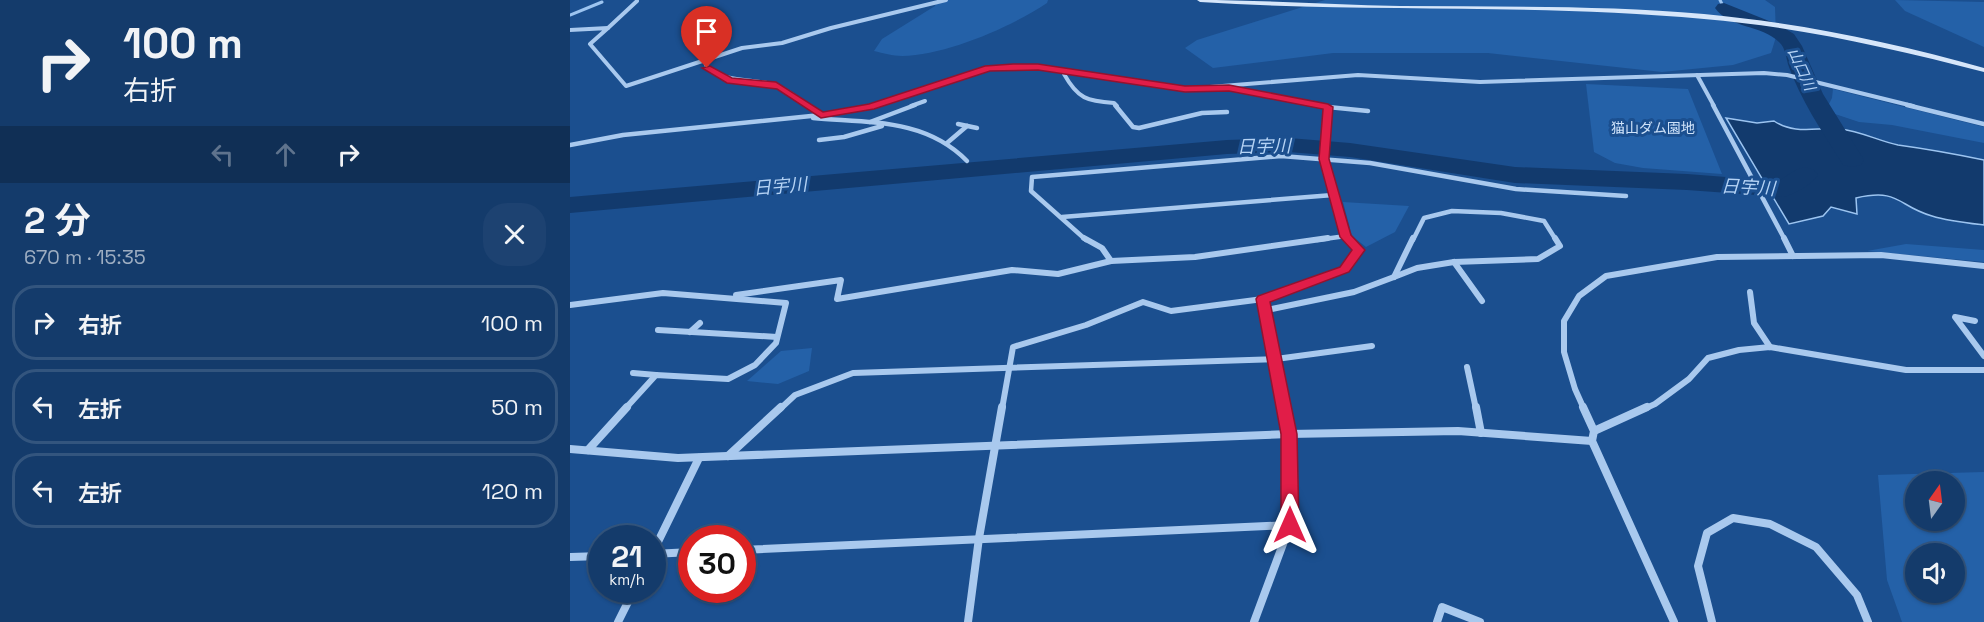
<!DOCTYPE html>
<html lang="ja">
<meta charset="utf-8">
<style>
body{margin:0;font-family:"Space Grotesk","Noto Sans JP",sans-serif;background:#1d4271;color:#f1f3f6;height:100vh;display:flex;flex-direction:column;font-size:22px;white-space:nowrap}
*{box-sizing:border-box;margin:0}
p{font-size:20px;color:#9dadc1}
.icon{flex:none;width:33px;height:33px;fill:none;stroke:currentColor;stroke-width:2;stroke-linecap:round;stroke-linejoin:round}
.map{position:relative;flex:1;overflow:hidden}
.side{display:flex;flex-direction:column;background:#143b6b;width:570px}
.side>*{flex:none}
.banner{background:#143b6b;color:#f1f3f6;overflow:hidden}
.needle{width:39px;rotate:14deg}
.tools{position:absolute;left:1335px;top:471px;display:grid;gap:12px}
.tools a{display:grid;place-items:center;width:60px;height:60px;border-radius:50%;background:#143b6b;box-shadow:0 2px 4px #0004,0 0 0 2px #33557e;font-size:30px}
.speed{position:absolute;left:18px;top:525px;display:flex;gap:12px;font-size:30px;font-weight:700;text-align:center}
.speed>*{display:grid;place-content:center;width:78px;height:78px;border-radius:50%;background:#143b6b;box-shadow:0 2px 4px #0004,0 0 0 2px #33557e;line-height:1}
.speed small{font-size:15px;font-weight:400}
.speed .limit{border:9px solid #d22;background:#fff;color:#111}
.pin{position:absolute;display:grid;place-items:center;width:51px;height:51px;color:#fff;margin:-62px -26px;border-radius:50% 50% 50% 0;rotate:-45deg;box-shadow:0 0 6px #0007}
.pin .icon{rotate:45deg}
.me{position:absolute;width:66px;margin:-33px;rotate:0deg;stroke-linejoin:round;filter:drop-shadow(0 0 4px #0008)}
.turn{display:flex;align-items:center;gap:21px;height:126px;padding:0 24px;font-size:27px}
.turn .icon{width:78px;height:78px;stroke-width:2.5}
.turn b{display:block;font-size:42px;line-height:51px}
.lanes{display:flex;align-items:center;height:57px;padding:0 24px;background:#0003;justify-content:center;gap:30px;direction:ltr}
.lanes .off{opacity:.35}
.round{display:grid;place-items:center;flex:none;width:63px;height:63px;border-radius:24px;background:#1d4271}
.summary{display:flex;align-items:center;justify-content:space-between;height:102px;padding:0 24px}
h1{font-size:36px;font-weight:700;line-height:45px}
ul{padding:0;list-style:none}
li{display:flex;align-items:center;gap:18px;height:75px;margin:0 12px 9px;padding:0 12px;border:3px solid #33557e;border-radius:24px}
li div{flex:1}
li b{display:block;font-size:22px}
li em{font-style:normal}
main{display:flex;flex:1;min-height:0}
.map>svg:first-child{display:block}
</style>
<main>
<section class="side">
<div class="banner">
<div class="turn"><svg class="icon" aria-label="right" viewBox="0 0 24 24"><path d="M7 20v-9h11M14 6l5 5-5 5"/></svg><div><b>100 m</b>右折</div></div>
<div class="lanes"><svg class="icon off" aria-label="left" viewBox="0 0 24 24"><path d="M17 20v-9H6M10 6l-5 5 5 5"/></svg><svg class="icon off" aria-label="ahead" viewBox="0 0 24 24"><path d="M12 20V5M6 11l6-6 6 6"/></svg><svg class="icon" aria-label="right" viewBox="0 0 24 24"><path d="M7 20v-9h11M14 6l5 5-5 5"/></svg></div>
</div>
<div class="summary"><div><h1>2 分</h1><p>670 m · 15:35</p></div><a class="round"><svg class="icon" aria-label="close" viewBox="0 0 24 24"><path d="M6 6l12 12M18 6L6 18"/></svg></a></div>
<ul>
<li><svg class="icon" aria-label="right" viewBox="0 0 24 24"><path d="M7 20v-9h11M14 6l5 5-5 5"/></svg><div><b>右折</b></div><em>100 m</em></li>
<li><svg class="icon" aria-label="left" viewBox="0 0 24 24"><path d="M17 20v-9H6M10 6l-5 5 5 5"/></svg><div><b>左折</b></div><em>50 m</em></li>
<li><svg class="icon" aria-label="left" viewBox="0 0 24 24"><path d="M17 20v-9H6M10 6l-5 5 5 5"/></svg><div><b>左折</b></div><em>120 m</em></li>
</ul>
</section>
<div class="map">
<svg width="1414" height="622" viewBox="0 0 1414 622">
<rect width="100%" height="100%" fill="#1b4f8f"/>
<g fill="#2461a8" fill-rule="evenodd">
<path d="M367 0H478L477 3C441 27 377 55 332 56 323 56 313 53 304 51L312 39 365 6Z"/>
<polygon points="755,0 1195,0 1205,7 1206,37 1201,53 1163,65 1092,72 918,53 763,53 643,68 615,48 627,40"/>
<polygon points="1325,0 1414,2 1414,47 1335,11"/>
<polygon points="1016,84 1118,89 1152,174 1073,168 1045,163 1024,152"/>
<polygon points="1263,89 1414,127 1414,143 1322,125 1289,122 1265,114 1258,106 1262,98"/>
<polygon points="773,202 839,206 825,232 796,247 782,236"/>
<polygon points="1336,244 1414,250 1414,262 1297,251"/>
<polygon points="242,348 239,371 208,384 177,381 211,351"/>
<path d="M1414 472V622H1332L1317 580 1308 475ZM1346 482H1384V520H1346ZM1346 554H1384V592H1346Z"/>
</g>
<path fill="#123a6d" stroke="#9cc4f0" stroke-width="1.5" d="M1156 118 1187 123 1204 121C1225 135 1246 127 1270 129 1290 131 1309 141 1328 145 1357 149 1385 154 1414 160V225C1397 223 1378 221 1362 216 1327 206 1330 188 1286 198L1287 214 1261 207 1253 216 1219 224Z"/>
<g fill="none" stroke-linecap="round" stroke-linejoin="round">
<g stroke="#9cc4f0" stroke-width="3">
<polyline points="1150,0 1154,8"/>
<polyline points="0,15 32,2"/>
</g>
<g fill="#123a6d" fill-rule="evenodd">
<path d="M1154 3 1209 25 1224 34 1232 46 1253 94 1294 160 1291 165 1282 167 1273 165 1270 160C1251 130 1231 100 1219 67 1216 59 1216 48 1209 42 1192 25 1159 28 1145 8L1148 4Z"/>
<path d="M719 138 780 143 945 167 1117 174 1208 181 1226 170 1235 167 1244 170 1248 175C1240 186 1225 194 1213 197L1117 190 945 183 780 157 719 152 657 154 0 213V197L657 140Z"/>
</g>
<g stroke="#a9c9ee" stroke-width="4">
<polyline points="38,28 67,1"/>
<polyline points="0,30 38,28 20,44 56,86 172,48 212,43 261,28 376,0"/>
<path d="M135 61 137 68C160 83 177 78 202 84 216 88 228 99 239 106"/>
<path d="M496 71 494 74C508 99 517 101 544 103L547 106"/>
<polyline points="1127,75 1144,106"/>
<polyline points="666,89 755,106"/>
<polyline points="302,106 419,68 468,67 615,89 788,75 910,82 1194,73 1217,75 1343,106"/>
<polyline points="341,106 355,101"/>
</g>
<g stroke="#a9c9ee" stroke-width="4.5">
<polyline points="237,105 251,114"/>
<polyline points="545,105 563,127 569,128 632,113 657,112"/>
<polyline points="747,105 758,107 754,159 776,236 780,240"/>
<polyline points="1143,105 1215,240"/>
<polyline points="1337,105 1414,124"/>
<polyline points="758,107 798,111"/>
<path d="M243 118C298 123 355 118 397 161"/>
<polyline points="300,122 345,105"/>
<polyline points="388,124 407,128"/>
<polyline points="249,140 274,137 312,126"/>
<polyline points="377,143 397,126"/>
<polyline points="0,145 53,135 251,115 306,105"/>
<polyline points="492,217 763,195"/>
<polyline points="516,240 461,191 462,177 711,156 800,163 946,189 1056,196"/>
<polyline points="747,240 776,236"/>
<polyline points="843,240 854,218 882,211 931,213 974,221 986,240"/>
</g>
<g stroke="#a9c9ee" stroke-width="6">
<polyline points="514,238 532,248 541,261 625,257 758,238"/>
<polyline points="1214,238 1223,256"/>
<polyline points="884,262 912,301"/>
<polyline points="824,277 843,238"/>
<polyline points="824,277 847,268 884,262 968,259 990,246 985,238"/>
<polyline points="1180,292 1184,323 1200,347"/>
<polyline points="166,295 271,280 267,299 442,270 488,274 541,261"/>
<polyline points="0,305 93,293 216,303 206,343 185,365 158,379 86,375 55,409"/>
<polyline points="697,310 784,292 824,277"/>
<polyline points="1405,321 1385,317 1414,356"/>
<polyline points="88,330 207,337"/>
<polyline points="120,332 130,323"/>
<polyline points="897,367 906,409"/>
<polyline points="63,373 86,375"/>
<polyline points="210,409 225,395 283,373 706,359 802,346"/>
<polyline points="432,409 443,347 516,325 573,302 601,311 693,299"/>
<polyline points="714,409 693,299 775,270 789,250 778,238"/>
<polyline points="1014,409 1005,389 994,352 994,321 1009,296 1036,276 1147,257 1311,255 1414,266"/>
<polyline points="1074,409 1085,404 1119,379 1138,358 1169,350 1200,347 1336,370 1414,370"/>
</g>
<g stroke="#a9c9ee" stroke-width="8">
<polyline points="906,407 911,433"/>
<polyline points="1013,407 1024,431 1022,441 1104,622"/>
<polyline points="1024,431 1077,407"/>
<polyline points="0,449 108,458 719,434 888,431 1022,441"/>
<polyline points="18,450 57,407"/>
<polyline points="158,456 211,407"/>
<polyline points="172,550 720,525"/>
<polyline points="82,554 129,458"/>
<polyline points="82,554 122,552"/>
<polyline points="0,557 32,556"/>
<polyline points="48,622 64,590"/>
<polyline points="398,622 409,538 432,407"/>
<polyline points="684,622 720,525 719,434 714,407"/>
<polyline points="867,622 872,607 910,622"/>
<polyline points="1142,622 1128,566 1137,533 1163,518 1200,524 1246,547 1287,595 1298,622"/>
</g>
<path fill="#d6e6fa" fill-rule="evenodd" d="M627 0C695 0 763 5 830 6 932 7 1033 5 1134 14 1229 23 1322 42 1414 68V72C1321 48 1229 27 1134 19 966 3 798 13 630 2Z"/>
</g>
<polygon fill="#e11d48" stroke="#92132f" stroke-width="1.5" points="443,64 468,64 615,86 659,85 758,104 763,107 759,159 781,235 795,250 779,272 700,302 727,434 729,525 726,531 720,533 714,531 711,525 711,434 686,299 688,296 770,267 782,250 770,237 749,159 753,109 659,91 615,92 468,70 420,71 304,109 251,118 207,89 157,83 132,68 140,66 162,78 206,82 253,112 299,104 415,66"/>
<g text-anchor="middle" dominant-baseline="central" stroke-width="6" stroke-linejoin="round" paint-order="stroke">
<g font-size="14" fill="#cfe3fa" stroke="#1b4f8f">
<text x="1083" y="128">猫山ダム園地</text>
</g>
<g font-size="15" font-style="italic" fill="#b5d3f5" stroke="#1b4f8f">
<text transform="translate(1232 69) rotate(66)">山口川</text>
</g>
<g font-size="18" font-style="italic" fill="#b5d3f5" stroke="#1b4f8f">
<text transform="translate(694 146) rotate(-1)">日宇川</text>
<text transform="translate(210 186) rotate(-5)">日宇川</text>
<text transform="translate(1178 187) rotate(3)">日宇川</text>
</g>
</g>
</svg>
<div class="tools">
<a><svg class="needle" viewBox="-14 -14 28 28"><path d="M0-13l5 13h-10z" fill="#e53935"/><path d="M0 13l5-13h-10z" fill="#9dadc1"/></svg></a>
<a><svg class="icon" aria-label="sound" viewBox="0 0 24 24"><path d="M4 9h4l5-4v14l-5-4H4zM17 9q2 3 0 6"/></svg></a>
</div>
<div class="speed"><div>21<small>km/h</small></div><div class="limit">30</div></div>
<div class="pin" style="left:137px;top:68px;background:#d93025"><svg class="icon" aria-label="arrive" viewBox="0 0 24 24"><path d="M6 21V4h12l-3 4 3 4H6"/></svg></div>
<svg class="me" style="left:720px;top:525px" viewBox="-20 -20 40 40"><path d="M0-17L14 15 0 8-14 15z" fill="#e11d48" stroke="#fff" stroke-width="4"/></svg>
</div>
</main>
